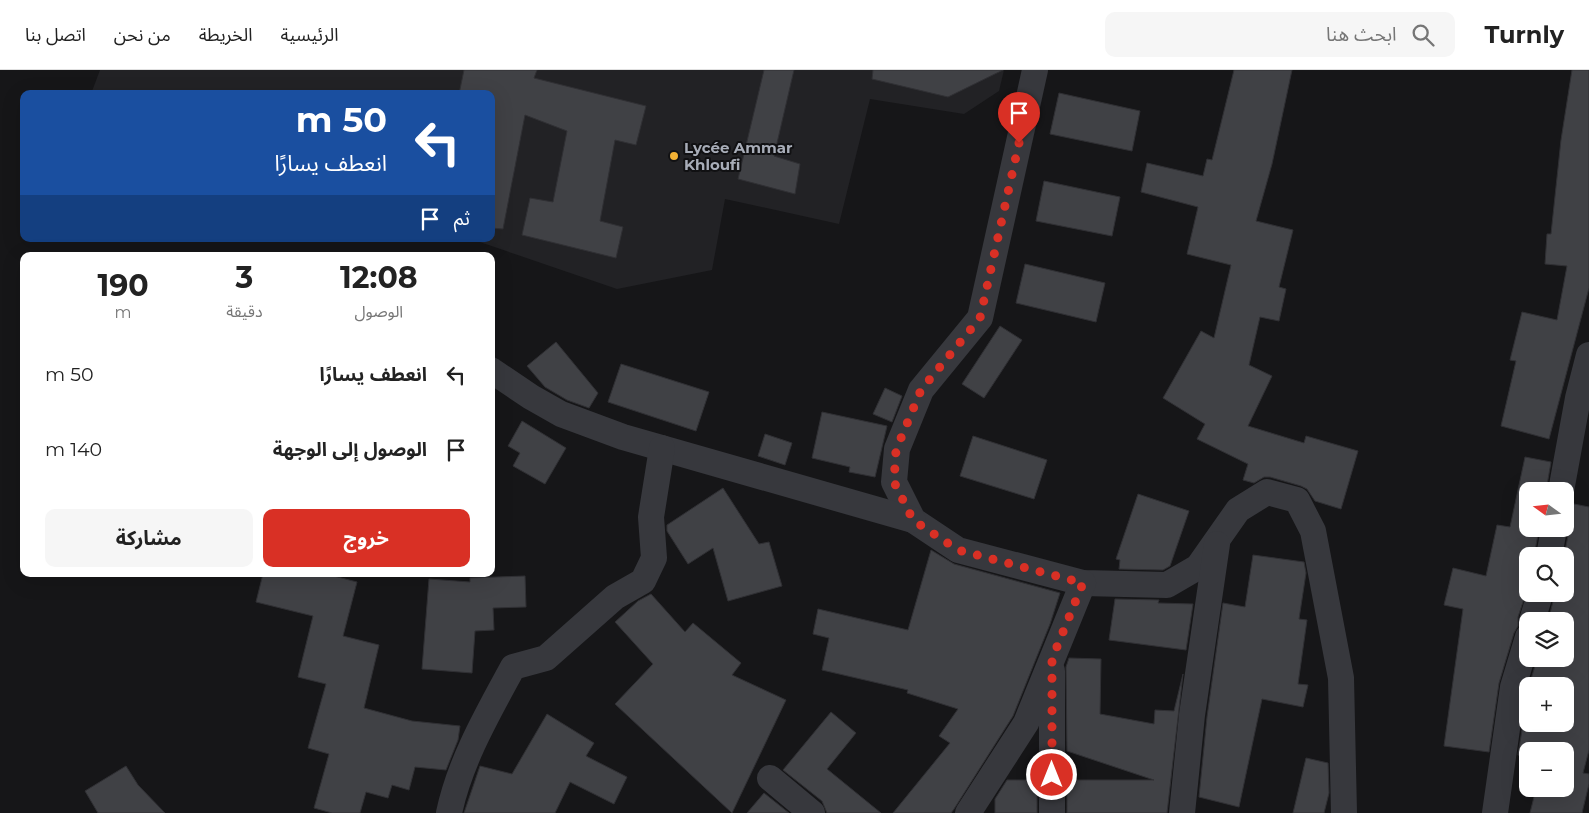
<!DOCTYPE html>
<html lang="ar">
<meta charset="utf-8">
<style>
body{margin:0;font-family:Montserrat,"Noto Sans Arabic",sans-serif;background:#f6f6f6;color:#222;direction:rtl;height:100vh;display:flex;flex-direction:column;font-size:19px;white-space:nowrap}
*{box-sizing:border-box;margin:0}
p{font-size:16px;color:#767676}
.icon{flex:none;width:28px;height:28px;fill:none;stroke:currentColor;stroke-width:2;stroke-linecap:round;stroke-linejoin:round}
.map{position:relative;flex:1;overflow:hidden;direction:ltr}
.drawer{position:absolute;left:20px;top:182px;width:475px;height:325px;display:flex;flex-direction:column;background:#fff;border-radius:10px;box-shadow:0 5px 20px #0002;direction:rtl}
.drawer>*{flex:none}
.hud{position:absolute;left:20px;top:20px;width:475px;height:152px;border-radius:10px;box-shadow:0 5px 20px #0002;direction:rtl;background:#1a4fa0;color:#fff;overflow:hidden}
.needle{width:32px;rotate:285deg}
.controls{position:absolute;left:1519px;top:412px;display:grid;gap:10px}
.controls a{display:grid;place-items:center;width:55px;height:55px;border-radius:10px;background:#fff;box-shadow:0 5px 20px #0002;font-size:25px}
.pin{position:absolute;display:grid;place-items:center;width:42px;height:42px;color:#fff;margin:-51px -21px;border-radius:50% 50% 50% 0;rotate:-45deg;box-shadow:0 0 5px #0007}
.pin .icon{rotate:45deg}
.me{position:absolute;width:55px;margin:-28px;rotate:0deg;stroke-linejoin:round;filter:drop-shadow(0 0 4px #0008)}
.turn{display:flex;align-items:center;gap:18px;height:105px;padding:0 25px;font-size:22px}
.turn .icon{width:65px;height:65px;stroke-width:2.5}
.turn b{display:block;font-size:35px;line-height:42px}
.then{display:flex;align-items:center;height:48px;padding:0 25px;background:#0003;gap:10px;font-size:19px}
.eta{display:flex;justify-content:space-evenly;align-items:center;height:85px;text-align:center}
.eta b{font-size:30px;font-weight:700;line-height:35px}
.cta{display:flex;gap:10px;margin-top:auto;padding:10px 25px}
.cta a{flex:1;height:58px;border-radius:10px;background:#d93025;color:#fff;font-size:20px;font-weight:700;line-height:58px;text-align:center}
.cta a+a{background:#f6f6f6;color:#222}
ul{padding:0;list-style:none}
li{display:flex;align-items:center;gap:15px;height:75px;padding:0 25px}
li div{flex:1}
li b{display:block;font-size:19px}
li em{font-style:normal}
header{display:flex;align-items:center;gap:30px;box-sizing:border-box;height:70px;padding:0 25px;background:#fff;border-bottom:1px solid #e0e0e0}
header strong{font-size:24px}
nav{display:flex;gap:28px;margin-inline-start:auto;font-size:18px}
.search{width:350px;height:45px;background:#f6f6f6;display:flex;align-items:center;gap:12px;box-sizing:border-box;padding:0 18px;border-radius:10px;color:#767676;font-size:19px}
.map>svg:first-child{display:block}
</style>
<header>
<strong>Turnly</strong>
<div class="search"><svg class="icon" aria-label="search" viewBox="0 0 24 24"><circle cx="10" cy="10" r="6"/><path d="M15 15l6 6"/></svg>ابحث هنا</div>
<nav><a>الرئيسية</a><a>الخريطة</a><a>من نحن</a><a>اتصل بنا</a></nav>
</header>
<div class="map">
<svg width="1589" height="743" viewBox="0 0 1589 743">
<rect width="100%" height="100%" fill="#161618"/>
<polygon fill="#222225" points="100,0 1004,0 999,21 964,44 870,29 839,154 725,129 712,200 617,219 471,169 491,169 491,24 91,24"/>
<g fill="#404145" stroke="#303034">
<polygon points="464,0 537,0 534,8 646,36 636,75 615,70 600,151 623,157 616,188 522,165 530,128 553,132 567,61 525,45 503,159 491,158 491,24 459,24"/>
<polygon points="764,0 794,0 774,86 800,94 795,124 738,109"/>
<polygon points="873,0 1003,0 948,27 872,9"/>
<polygon points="1234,0 1292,0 1272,94 1256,151 1293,160 1279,217 1286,219 1279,251 1260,247 1249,295 1272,306 1248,356 1304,373 1306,366 1358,381 1341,439 1315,431 1307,419 1301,416 1270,407 1264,407 1254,413 1243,410 1248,394 1197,369 1205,354 1163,328 1201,261 1214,268 1231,195 1187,184 1198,137 1141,122 1147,93 1203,106 1207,89 1212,90"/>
<polygon points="1572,0 1589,0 1589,218 1549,369 1501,356 1516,291 1510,290 1522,242 1557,250 1567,196 1545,194 1547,164 1551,164 1561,70"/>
<polygon points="1059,23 1140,41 1132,81 1050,64"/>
<polygon points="1044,111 1120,127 1112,166 1036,151"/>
<polygon points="1025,194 1105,213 1096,252 1016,233"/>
<polygon points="1000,256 1022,270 984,328 962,314"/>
<polygon points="556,272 598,323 589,338 567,330 545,317 527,296"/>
<polygon points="621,294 709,322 696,361 608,332"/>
<polygon points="885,318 902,326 892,352 873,344"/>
<polygon points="822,342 887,356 875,407 849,402 850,397 812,388"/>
<polygon points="522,351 566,378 545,414 513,396 520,383 508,376"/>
<polygon points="765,364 792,373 785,395 758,386"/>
<polygon points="973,366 1047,390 1034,429 960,406"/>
<polygon points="1525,387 1551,392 1546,421 1528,421 1528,459 1539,459 1534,486 1528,486 1528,517 1518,547 1518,556 1514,563 1499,613 1489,682 1444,676 1463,539 1444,535 1453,498 1486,506 1497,455 1510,457"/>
<polygon points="723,418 759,474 769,472 782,516 728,531 713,478 688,494 667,461 667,455"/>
<polygon points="1138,424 1189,441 1170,496 1163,500 1119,499 1120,490 1116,489"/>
<polygon points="1569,433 1589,437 1589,680 1583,703 1589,704 1589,714 1582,743 1530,743 1536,719 1565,719 1565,681 1528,681 1528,687 1518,685 1528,622 1528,654 1565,654 1565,616 1529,616 1537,589 1565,589 1565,551 1548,551 1555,524 1565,524 1564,486 1569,461 1565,449 1565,435"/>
<polygon points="931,480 954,494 1060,523 1050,554 1013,646 954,739 951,743 893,743 950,673 939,666 958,639 907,623 908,620 822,600 829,568 813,564 818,539 908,560"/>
<polygon points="1253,485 1304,492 1306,503 1299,549 1307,550 1298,614 1308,615 1303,637 1262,629 1239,737 1199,727 1207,647 1223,533 1245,537"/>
<polygon points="263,504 326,504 357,512 343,566 379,575 364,638 412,651 460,656 458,670 446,700 415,697 409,720 392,715 388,728 366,722 360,743 332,743 314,738 329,684 308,678 326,614 298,607 313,546 256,532"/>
<polygon points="525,506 526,537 493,538 494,560 475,561 472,603 422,599 429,509 470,512 470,508"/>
<polygon points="651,524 685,562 693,553 741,593 732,605 786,630 732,743 615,634 653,594 615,552 638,531"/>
<polygon points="1115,529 1159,530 1158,533 1193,534 1186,580 1109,570"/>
<polygon points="1069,588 1101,589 1100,644 1154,654 1155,640 1174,641 1183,604 1167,743 1067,743 1067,710 1154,710 1067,681 1066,597"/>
<polygon points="831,642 856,663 827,699 881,743 827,743 822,731 783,700"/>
<polygon points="547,644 594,673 586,686 627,707 614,734 570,712 555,743 464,743 480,696 512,704"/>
<polygon points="1306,688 1328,693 1329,723 1324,743 1293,743"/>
<polygon points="126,696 138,715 165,743 98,743 85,721"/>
<polygon points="1007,710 1037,710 1037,743 995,743 995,729"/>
<polygon points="764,723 789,743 747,743"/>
</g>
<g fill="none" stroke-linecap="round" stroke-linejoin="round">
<g stroke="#37383d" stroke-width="26">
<polyline points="1035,0 980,248 921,320 897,379 894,412 913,450 958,480 1083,513 1167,515 1198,497 1238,440 1267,422 1297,430 1313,461 1341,608 1344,743"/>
<polyline points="491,300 531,327 561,344 623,367 913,450"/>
<polyline points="1561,421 1578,328 1589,285"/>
<polyline points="1549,486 1554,459"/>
<polyline points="1532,551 1540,524"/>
<polyline points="770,708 812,743"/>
<path d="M449 743C460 691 488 643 513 597L546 588 615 527 643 511 654 488 651 447 662 378"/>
<polyline points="968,743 1026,653 1083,513"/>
<polyline points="1052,743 1052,601"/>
<polyline points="1182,743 1192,645 1217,474"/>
<polyline points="1495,743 1513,617 1528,567"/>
</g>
</g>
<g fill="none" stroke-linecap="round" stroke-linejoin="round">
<polyline stroke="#d93025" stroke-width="9" stroke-dasharray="0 16.2" points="1019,73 980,248 921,320 896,380 894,412 913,450 958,480 1083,513 1052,589 1052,705"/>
</g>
<circle fill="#f2b134" stroke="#111113" stroke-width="2" cx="674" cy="86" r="5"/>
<g text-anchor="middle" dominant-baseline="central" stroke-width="4" stroke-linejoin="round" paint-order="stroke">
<g font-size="15" font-weight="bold" fill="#a8adb8" stroke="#111113" text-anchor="start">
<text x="684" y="77">Lycée Ammar<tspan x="684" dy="17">Khloufi</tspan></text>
</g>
</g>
</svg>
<div class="controls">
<a><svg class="needle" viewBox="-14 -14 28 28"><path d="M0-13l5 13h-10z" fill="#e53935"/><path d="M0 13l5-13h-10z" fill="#767676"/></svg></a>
<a><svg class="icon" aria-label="search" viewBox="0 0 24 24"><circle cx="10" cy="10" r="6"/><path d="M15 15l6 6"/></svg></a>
<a><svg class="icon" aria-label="layers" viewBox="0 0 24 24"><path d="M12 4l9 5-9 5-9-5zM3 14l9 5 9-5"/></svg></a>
<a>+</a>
<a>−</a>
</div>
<div class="pin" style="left:1019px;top:73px;background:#d93025"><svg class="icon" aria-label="arrive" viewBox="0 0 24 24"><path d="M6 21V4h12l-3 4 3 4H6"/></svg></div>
<svg class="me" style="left:1052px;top:705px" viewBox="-20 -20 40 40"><circle r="17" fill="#d93025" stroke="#fff" stroke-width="3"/><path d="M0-11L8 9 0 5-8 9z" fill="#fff"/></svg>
<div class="hud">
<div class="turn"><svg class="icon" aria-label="left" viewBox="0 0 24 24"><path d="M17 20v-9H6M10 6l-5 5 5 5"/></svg><div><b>50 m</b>انعطف يسارًا</div></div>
<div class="then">ثم<svg class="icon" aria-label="arrive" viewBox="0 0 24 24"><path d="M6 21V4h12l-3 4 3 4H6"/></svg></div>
</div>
<section class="drawer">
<div class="eta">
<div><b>12:08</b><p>الوصول</p></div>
<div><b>3</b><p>دقيقة</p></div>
<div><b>190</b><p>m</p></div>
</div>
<ul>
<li><svg class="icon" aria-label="left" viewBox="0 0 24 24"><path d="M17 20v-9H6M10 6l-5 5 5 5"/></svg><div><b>انعطف يسارًا</b></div><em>50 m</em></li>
<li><svg class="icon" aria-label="arrive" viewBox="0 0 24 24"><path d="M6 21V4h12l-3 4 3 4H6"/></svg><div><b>الوصول إلى الوجهة</b></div><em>140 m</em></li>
</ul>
<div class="cta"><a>خروج</a><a>مشاركة</a></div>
</section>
</div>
